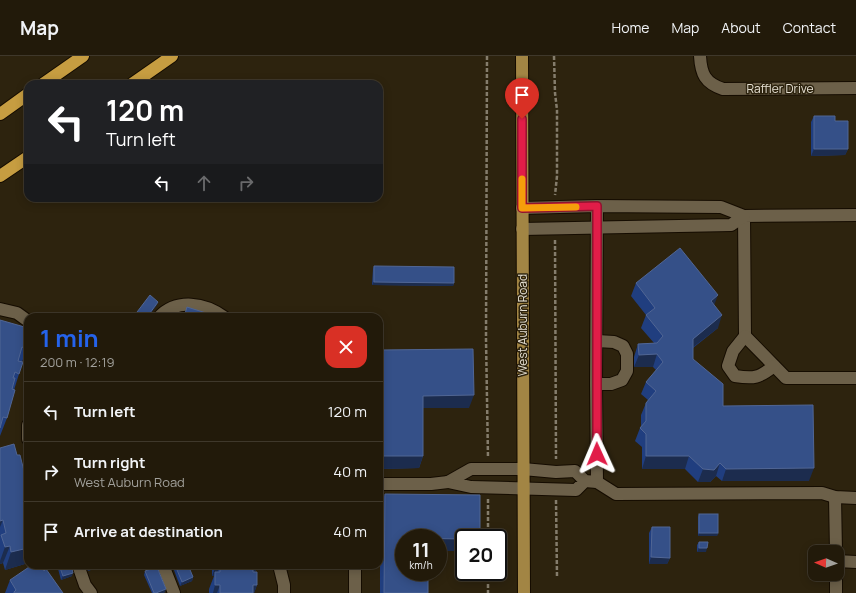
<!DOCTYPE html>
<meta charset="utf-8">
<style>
body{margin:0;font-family:Manrope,sans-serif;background:#2e2718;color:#f1f3f6;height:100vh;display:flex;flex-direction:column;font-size:15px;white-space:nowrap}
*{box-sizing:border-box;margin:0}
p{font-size:13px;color:#a2a19c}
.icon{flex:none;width:22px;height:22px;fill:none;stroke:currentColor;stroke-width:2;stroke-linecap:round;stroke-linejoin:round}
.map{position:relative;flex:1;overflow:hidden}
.panel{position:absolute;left:24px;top:257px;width:359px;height:256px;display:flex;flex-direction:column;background:#221a0a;border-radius:12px;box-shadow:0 2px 10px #0003,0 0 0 1px #3f382b}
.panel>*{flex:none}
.banner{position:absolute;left:24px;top:24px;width:359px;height:122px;border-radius:12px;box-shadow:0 2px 10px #0003,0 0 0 1px #3f382b;background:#202124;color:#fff;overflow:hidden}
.needle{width:26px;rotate:272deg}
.controls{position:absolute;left:808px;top:489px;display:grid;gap:8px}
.controls a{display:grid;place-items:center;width:36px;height:36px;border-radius:8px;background:#221a0a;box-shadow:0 2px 10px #0003,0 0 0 1px #3f382b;font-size:20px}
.speed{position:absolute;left:395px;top:473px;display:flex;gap:8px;font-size:20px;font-weight:700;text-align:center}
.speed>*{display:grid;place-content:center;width:52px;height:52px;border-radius:50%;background:#221a0a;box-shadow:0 2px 10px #0003,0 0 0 1px #3f382b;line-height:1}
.speed small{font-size:10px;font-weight:400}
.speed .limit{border:2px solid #111;border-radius:6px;background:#fff;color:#111}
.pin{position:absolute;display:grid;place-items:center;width:34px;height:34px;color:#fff;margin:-41px -17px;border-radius:50% 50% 50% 0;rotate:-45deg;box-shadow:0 0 4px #0007}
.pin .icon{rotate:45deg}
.me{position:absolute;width:44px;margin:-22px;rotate:359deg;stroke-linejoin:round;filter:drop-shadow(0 0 3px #0008)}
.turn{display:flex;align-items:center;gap:14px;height:84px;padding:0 16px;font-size:18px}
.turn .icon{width:52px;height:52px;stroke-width:2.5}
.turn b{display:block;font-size:28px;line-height:34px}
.lanes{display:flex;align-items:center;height:38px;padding:0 16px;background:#0003;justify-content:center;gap:20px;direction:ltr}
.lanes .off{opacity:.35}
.round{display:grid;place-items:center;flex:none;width:42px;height:42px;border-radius:12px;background:#2e2718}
.headline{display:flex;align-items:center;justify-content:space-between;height:68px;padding:0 16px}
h1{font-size:24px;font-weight:700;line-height:30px;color:#2563eb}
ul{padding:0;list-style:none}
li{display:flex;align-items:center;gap:12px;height:60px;padding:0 16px;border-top:1px solid #3f382b}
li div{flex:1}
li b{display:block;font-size:15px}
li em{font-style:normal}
header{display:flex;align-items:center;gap:24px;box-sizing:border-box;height:56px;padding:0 20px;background:#221a0a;border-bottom:1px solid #3f382b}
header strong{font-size:19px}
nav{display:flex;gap:22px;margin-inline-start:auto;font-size:14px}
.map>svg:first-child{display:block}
</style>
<header>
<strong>Map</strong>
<nav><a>Home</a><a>Map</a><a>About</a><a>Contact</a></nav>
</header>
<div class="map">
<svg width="856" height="537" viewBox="0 0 856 537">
<rect width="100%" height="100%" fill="#2d230e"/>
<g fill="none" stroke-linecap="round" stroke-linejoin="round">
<defs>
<g id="minor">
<path d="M700 0C701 18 705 27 723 33L856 32"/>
<polyline points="856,159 744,160 745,280 786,322 856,322"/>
<polyline points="522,173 731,169 744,160 721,151 597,150 522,152"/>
<polyline points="0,253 17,257 28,265"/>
<path d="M159 261C177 242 205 247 224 261"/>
<path d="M745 280 733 295 728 310 735 320C754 323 759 322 774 310"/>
<polyline points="596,328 611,328 622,324 627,315 627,298 623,290 614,286 597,285"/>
<polyline points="28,369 28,383"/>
<polyline points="585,425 576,434 471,431 448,426 471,413 523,413 556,416 575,415 585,425 597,426 616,438 822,437 835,441 856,442"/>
<polyline points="597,426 596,328 597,150"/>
<polyline points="379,428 431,428 448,426"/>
<polyline points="835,441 836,496"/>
<polyline points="837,505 856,506"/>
<polyline points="78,509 85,529 91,537"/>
<polyline points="163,509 174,537"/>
<polyline points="279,509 284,529 284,537"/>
<polyline points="355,509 355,537"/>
<polyline points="836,518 836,537"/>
</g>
<polyline id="major" points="522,0 524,537"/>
<g id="highway">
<polyline points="43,28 83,0"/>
<polyline points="132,28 172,0"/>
<polyline points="0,58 28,38"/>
<polyline points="0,120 28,101"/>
</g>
</defs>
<use href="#minor" stroke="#150c00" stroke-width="14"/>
<use href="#major" stroke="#150c00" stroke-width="14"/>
<use href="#highway" stroke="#150c00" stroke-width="14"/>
<g stroke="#857d6c" stroke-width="2.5" stroke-dasharray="4 2" stroke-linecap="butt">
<polyline points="487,0 486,283 488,402"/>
<polyline points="554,0 555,37 557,54 557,120 555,139"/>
<polyline points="555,184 556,403"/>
<polyline points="488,443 488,482"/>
<polyline points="556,444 557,520"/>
<polyline points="488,516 488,537"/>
</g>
<use href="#minor" stroke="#6c6049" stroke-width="12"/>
<use href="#major" stroke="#a28544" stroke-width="12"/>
<use href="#highway" stroke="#c69d41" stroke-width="12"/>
</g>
<g fill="#203e7f">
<polygon points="814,60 848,93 845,99 811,100 811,66"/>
<polygon points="374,210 454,227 453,230 372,229 373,213"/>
<polygon points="636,227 714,249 718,272 693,292 693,303 723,350 809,425 722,425 716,420 710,426 698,426 685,413 642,413 642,391 635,385 640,372 641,370 641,359 646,347 648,344 641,338 646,326 656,314 653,311 634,311 634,301 638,288 654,287 641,272 646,259 631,240"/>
<polygon points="0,264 26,279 28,290 22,306 19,318 14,334 7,362 0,380"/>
<polygon points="380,294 469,352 423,352 423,400 419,412 379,413 379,296"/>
<polygon points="0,392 17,399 27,427 26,431 28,507 5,514 3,507 0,508"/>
<polygon points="385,438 464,482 464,495 438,495 404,482 428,537 380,537 380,451"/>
<polygon points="699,458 718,477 717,480 698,480 698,461"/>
<polygon points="652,471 670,502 667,508 649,508 649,477"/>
<polygon points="699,486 706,496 697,496 697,489"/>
<polygon points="57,509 71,509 72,520 61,524"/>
<polygon points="86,509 100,509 99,511 88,515"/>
<polygon points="172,509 188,509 193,521 192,525 180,530"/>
<polygon points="212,509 257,509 255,516 257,529 254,537 209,537 209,533 214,520 212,520"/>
<polygon points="287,509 301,509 290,514"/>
<polygon points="44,515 63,537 5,537 10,524"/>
<polygon points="145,515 165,536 163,537 152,537 144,519"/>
</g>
<g fill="#1c2c4e">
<polygon points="814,93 848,93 845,99 811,100"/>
<polygon points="374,226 454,227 453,230 372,229"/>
<polygon points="718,239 713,252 711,245"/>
<polygon points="158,246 157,249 148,261 147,261"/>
<polygon points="722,259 718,272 688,295 693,283"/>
<polygon points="657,298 653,311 634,311 639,299"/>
<polygon points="474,339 469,352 418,352 423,340"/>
<polygon points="381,400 423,400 419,412 379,413 379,405"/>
<polygon points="646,400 689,400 685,413 642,413"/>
<polygon points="720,407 716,420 710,426 698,426 703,413"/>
<polygon points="814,412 809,425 722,425 726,413"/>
<polygon points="3,464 0,471 0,465"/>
<polygon points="699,477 718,477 717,480 698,480"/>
<polygon points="438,482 464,483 464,495 438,495"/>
<polygon points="10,490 3,507 0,508 0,505 5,491"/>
<polygon points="28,492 28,507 5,514 11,496"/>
<polygon points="699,492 707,492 706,496 697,496"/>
<polygon points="651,501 670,502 667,508 649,508"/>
<polygon points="96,509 100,509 99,511 88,515 89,511"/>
<polygon points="216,509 220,509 216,520 215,516 214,520 212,520"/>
<polygon points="254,509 257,509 250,529"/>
<polygon points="295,509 301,509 290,514 291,511"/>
<polygon points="73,517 72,520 61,524 63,520"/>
<polygon points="193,521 192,525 180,530 182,526"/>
<polygon points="215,529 220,529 217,537 213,537"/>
<polygon points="253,529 257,529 254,537 251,537"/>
<polygon points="166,533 165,536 163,537 156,537"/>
</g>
<g fill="#355088" stroke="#516694">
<polygon points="814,60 835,60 835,65 848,65 848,93 814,93"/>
<polygon points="680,192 718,239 711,245 722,259 693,283 693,303 723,328 723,350 813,349 814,412 726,413 720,407 714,414 703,413 689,400 646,400 646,378 640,372 646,365 646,347 656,335 646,326 663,306 657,298 639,299 638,288 657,287 663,280 646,259 655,252 636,227"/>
<polygon points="374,210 454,211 454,227 374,226"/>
<polygon points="150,239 158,246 147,261 136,261 134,260"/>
<polygon points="187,251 219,261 184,261"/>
<polygon points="0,264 28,272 26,279 28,279 28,290 27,293 22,291 18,305 23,306 19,318 15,316 13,322 15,322 12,333 15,334 7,362 3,361 0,372"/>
<polygon points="473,293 474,339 423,340 423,400 381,400 380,294"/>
<polygon points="14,388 17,399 20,399 27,427 25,428 27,436 28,436 28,492 11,496 10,490 5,491 1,479 6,477 3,464 0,465 0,392"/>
<polygon points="385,438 480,439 480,482 464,482 464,483 404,482 404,516 428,516 428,537 384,537"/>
<rect x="699" y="458" width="19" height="19"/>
<polygon points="652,471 670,471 670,502 651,501"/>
<polygon points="699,486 708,486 707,492 699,492"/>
<polygon points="32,509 40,509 44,515 46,513 63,537 14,537 14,536 16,534 10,524"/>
<polygon points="59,509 71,509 73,517 63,520"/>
<polygon points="88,509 96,509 89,511"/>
<polygon points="175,509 188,509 193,521 182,526"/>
<polygon points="222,509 256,509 256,511 253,511 253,516 257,516 257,529 253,529 253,537 220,537 220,529 215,529 215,516 220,516 220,510 222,510"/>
<polygon points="157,511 166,533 156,537 154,537 145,515"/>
</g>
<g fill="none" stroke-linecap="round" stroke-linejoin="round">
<defs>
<polyline id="route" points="522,63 522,152 597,150 597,398"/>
</defs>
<use href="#route" stroke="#92132f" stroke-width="10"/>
<use href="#route" stroke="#e11d48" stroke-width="7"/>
<polyline stroke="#f59e0b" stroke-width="7" points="522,123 522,152 576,151"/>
</g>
<g text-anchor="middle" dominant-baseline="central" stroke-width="3" stroke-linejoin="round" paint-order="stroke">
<g font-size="12" fill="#e6e0d3" stroke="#2d230e">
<text x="780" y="32">Raffler Drive</text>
<text transform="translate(522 269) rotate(-90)">West Auburn Road</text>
</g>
</g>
</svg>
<div class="controls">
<a><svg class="needle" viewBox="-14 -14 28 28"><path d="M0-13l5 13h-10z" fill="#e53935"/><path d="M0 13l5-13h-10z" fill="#a2a19c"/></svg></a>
</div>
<div class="speed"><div>11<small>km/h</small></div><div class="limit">20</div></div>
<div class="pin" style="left:522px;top:63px;background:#d93025"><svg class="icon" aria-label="arrive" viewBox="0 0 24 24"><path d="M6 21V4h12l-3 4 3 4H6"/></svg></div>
<svg class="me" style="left:597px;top:398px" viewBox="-20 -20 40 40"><path d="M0-17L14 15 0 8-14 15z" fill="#e11d48" stroke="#fff" stroke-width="4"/></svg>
<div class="banner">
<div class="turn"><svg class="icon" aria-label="left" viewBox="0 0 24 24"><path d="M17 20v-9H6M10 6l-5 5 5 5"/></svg><div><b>120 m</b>Turn left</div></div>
<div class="lanes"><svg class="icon" aria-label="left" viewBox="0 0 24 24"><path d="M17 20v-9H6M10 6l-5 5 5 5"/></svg><svg class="icon off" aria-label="ahead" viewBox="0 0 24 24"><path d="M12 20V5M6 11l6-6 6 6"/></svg><svg class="icon off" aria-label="right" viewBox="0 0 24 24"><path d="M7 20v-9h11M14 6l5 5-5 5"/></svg></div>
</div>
<section class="panel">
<div class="headline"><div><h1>1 min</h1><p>200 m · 12:19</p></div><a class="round" style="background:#d93025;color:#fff"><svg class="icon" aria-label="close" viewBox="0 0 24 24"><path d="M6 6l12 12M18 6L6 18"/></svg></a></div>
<ul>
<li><svg class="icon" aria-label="left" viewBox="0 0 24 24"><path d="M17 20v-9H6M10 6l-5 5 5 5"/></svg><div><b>Turn left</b></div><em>120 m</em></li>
<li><svg class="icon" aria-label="right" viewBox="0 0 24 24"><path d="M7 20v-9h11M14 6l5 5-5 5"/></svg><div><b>Turn right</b><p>West Auburn Road</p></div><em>40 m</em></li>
<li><svg class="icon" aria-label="arrive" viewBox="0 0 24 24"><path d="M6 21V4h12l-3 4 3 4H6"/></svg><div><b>Arrive at destination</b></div><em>40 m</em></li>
</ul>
</section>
</div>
